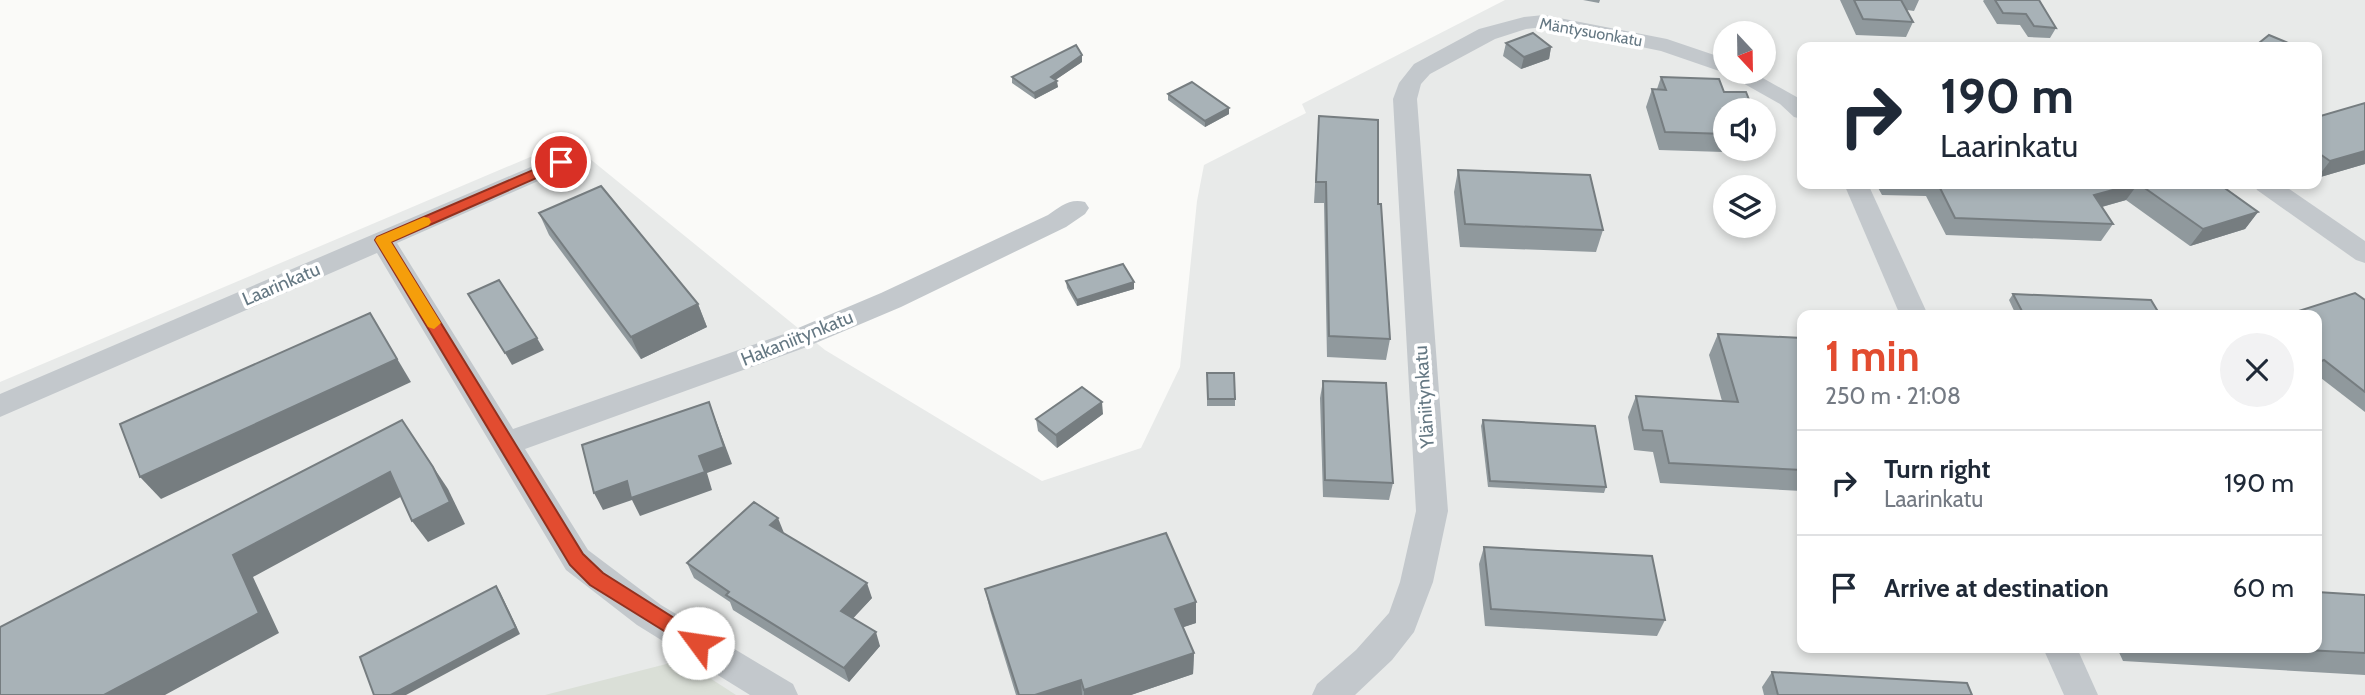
<!DOCTYPE html>
<meta charset="utf-8">
<style>
body{margin:0;font-family:Cabin,sans-serif;background:#f2f2f3;color:#1f2937;height:100vh;display:flex;flex-direction:column;font-size:26px;white-space:nowrap}
*{box-sizing:border-box;margin:0}
p{font-size:23px;color:#747a83}
.icon{flex:none;width:38px;height:38px;fill:none;stroke:currentColor;stroke-width:2;stroke-linecap:round;stroke-linejoin:round}
.map{position:relative;flex:1;overflow:hidden}
.details{position:absolute;left:1797px;top:310px;width:525px;height:343px;display:flex;flex-direction:column;background:#fff;border-radius:14px;box-shadow:0 4px 10px #0003}
.details>*{flex:none}
.guide{position:absolute;left:1797px;top:42px;width:525px;height:147px;border-radius:14px;box-shadow:0 4px 10px #0003;background:#fff;color:#1f2937;overflow:hidden}
.needle{width:46px;rotate:158deg}
.buttons{position:absolute;left:1713px;top:21px;display:grid;gap:14px}
.buttons a{display:grid;place-items:center;width:63px;height:63px;border-radius:50%;background:#fff;box-shadow:0 4px 10px #0003;font-size:35px}
.pin{position:absolute;display:grid;place-items:center;width:60px;height:60px;color:#fff;margin:-30px;border:4px solid #fff;border-radius:50%;box-shadow:0 2px 7px #0007}
.me{position:absolute;width:77px;margin:-38px;rotate:301deg;stroke-linejoin:round;filter:drop-shadow(0 0 5px #0008)}
.turn{display:flex;align-items:center;gap:24px;height:147px;padding:0 28px;font-size:32px}
.turn .icon{width:91px;height:91px;stroke-width:2.5}
.turn b{display:block;font-size:49px;line-height:60px}
.round{display:grid;place-items:center;flex:none;width:74px;height:74px;border-radius:37px;background:#f2f2f3}
.overview{display:flex;align-items:center;justify-content:space-between;height:119px;padding:0 28px}
h1{font-size:42px;font-weight:700;line-height:52px;color:#e24c30}
ul{padding:0;list-style:none}
li{display:flex;align-items:center;gap:21px;height:105px;padding:0 28px;border-top:2px solid #e0e1e3}
li div{flex:1}
li b{display:block;font-size:26px}
li em{font-style:normal}
.map>svg:first-child{display:block}
</style>
<div class="map">
<svg width="2365" height="695" viewBox="0 0 2365 695">
<rect width="100%" height="100%" fill="#fafaf8"/>
<path fill="#e8eae9" fill-rule="evenodd" d="M1505 0H2365V695H0V382L568 141 825 350 1042 481 1141 448 1180 367 1197 201 1204 165 1306 113 1302 104ZM1726 33H1764V72H1726ZM1802 47H2317V184H1802ZM1726 110H1764V149H1726ZM1726 187H1764V226H1726ZM1802 315H2317V648H1802Z"/>
<polygon fill="#dadfd7" points="682,660 736,695 545,695"/>
<g fill="none" stroke-linecap="round" stroke-linejoin="round">
<g fill="#c3c8cc" fill-rule="evenodd">
<polygon points="1544,15 1667,39 1726,59 1726,72 1752,72 1802,100 1802,119 1794,117 1780,104 1725,73 1661,51 1544,27 1526,29 1495,39 1430,74 1421,84 1417,99 1448,511 1433,582 1414,632 1392,660 1355,695 1312,695 1317,684 1356,650 1389,613 1400,582 1416,511 1393,99 1399,83 1414,64 1479,29 1524,17"/>
<path d="M561 154 570 157 573 162 570 167 397 243 513 429 784 334 881 293 1048 215C1060 207 1069 198 1085 202L1089 208 1085 214 1066 227 901 307 804 348 525 449 588 550 661 605 793 684 798 695H750L637 625 566 570 377 253 0 417V394Z"/>
<polygon points="1844,184 1868,184 1928,315 1900,315"/>
<polygon points="2254,184 2282,184 2365,241 2365,263 2356,260 2257,190"/>
<polygon points="2043,648 2077,648 2098,695 2064,695"/>
</g>
</g>
<g fill="#90999d">
<polygon points="1583,0 1600,0 1599,3"/>
<polygon points="1840,0 1919,0 1914,11 1907,10 1913,22 1906,37 1856,35"/>
<polygon points="1984,0 2039,0 2056,28 2050,38 2028,37 2020,25 1997,24 1983,1"/>
<polygon points="1506,43 1551,47 1549,59 1521,69 1503,56"/>
<polygon points="1082,62 1055,80 1058,87 1035,99 1012,83 1012,77"/>
<polygon points="1661,77 1726,110 1726,149 1757,149 1756,153 1659,150 1646,107 1652,89 1657,89"/>
<polygon points="1168,94 1229,114 1205,127 1168,100"/>
<polygon points="2365,103 2365,164 2317,178 2317,117"/>
<polygon points="1319,116 1378,204 1390,339 1386,360 1327,357 1324,203 1314,203"/>
<polygon points="1458,170 1603,230 1596,252 1460,247 1454,192"/>
<polygon points="1876,184 2219,184 2258,212 2245,229 2190,246 2126,200 2102,207 2113,224 2101,241 1946,235 1926,196 1882,195"/>
<polygon points="539,213 698,304 707,327 641,359 549,235"/>
<polygon points="1066,281 1134,289 1077,306 1067,288"/>
<polygon points="2013,294 2160,315 2016,315 2009,300"/>
<polygon points="2365,300 2365,412 2317,375 2317,315"/>
<polygon points="1718,334 1802,338 1802,491 1660,483 1653,452 1634,450 1628,417 1636,396 1722,401 1709,355"/>
<polygon points="1207,373 1235,399 1235,406 1207,406"/>
<polygon points="1323,381 1393,483 1389,500 1323,497 1320,398"/>
<polygon points="1103,414 1057,448 1038,431 1036,419"/>
<polygon points="1483,420 1606,487 1604,493 1488,487 1481,426"/>
<polygon points="784,533 872,598 853,618 880,646 849,682 733,610 730,602 694,578 687,563"/>
<polygon points="1484,547 1665,620 1657,636 1485,626 1479,564"/>
<polygon points="985,589 1196,623 1183,627 1194,653 1193,674 1131,695 1016,695 990,610"/>
<polygon points="2365,595 2365,675 2123,661 2117,648 2317,648"/>
<polygon points="1772,672 1972,695 1764,695 1762,687"/>
</g>
<g fill="#767d80">
<polygon points="1551,47 1549,59 1521,69 1524,57"/>
<polygon points="1082,55 1082,62 1051,83 1051,77"/>
<polygon points="1057,81 1058,87 1035,99 1034,93"/>
<polygon points="1229,108 1229,114 1205,127 1205,121"/>
<polygon points="2365,151 2365,164 2317,178 2330,161"/>
<polygon points="2135,184 2138,184 2126,200 2083,212 2094,195"/>
<polygon points="2258,212 2245,229 2190,246 2203,229"/>
<polygon points="1134,282 1134,289 1077,306 1077,300"/>
<polygon points="698,304 707,327 641,359 631,337"/>
<polygon points="370,313 411,382 161,499 140,477"/>
<polygon points="537,338 544,350 512,365 505,353"/>
<polygon points="709,402 732,464 707,473 712,490 640,516 632,500 603,510 594,493"/>
<polygon points="1102,402 1103,414 1057,448 1056,435"/>
<polygon points="402,420 448,489 465,524 428,542 412,521"/>
<polygon points="390,472 406,494 253,577 279,633 165,695 104,695 233,555"/>
<polygon points="778,518 784,533 770,525"/>
<polygon points="867,583 872,598 846,626 841,611"/>
<polygon points="496,586 500,592 520,634 406,695 391,695"/>
<polygon points="1196,602 1196,623 1175,630 1175,609"/>
<polygon points="876,632 880,646 849,682 844,668"/>
<polygon points="1194,653 1193,674 1131,695 1084,695 1084,690"/>
<polygon points="1081,680 1082,695 1035,695"/>
</g>
<g fill="#a8b2b7" stroke="#767d80" stroke-width="2">
<polygon points="1854,0 1901,0 1913,22 1863,19"/>
<polygon points="1995,0 2039,0 2056,28 2034,26 2026,14 2003,13"/>
<polygon points="1533,33 1551,47 1524,57 1506,43"/>
<polygon points="2269,35 2298,47 2254,47"/>
<polygon points="1076,45 1082,55 1051,77 1057,81 1034,93 1012,77"/>
<polygon points="1661,77 1719,79 1724,92 1746,92 1753,110 1726,110 1726,134 1665,132 1652,89 1666,90"/>
<polygon points="1192,82 1229,108 1205,121 1168,94"/>
<polygon points="2365,103 2365,151 2330,161 2317,152 2317,117"/>
<polygon points="1319,116 1378,120 1378,204 1381,204 1390,339 1329,336 1326,182 1316,182"/>
<polygon points="1458,170 1590,175 1603,230 1465,224"/>
<polygon points="1938,184 2135,184 2094,195 2113,224 1955,218"/>
<polygon points="2139,184 2219,184 2258,212 2203,229"/>
<polygon points="601,186 698,304 631,337 539,213"/>
<polygon points="1123,264 1134,282 1077,300 1066,281"/>
<polygon points="499,280 537,338 505,353 468,294"/>
<polygon points="2355,293 2365,300 2365,392 2324,360 2317,363 2317,315 2286,315"/>
<polygon points="2013,294 2151,300 2160,315 2024,315"/>
<polygon points="370,313 397,359 140,477 120,424"/>
<polygon points="1718,334 1802,338 1802,470 1669,463 1662,431 1643,430 1636,396 1738,402"/>
<polygon points="1207,373 1234,373 1235,399 1208,399"/>
<polygon points="1323,381 1386,383 1393,483 1325,480"/>
<polygon points="1082,387 1102,402 1056,435 1036,419"/>
<polygon points="709,402 724,447 699,456 705,472 631,498 627,481 594,493 582,445"/>
<polygon points="402,420 433,467 450,502 412,521 390,472 233,555 259,613 104,695 0,695 0,627"/>
<polygon points="1483,420 1595,426 1606,487 1490,481"/>
<polygon points="754,502 778,518 770,525 867,583 841,611 876,632 844,668 726,595 729,592 687,563"/>
<polygon points="1166,533 1196,602 1175,609 1194,653 1084,690 1081,680 1035,695 1019,695 985,589"/>
<polygon points="1484,547 1652,556 1665,620 1491,609"/>
<polygon points="496,586 516,628 391,695 374,695 360,657"/>
<polygon points="2317,592 2365,595 2365,653 2265,648 2317,648"/>
<polygon points="1772,672 1967,683 1972,695 1778,695"/>
</g>
<polygon fill="#e24c30" stroke="#93311f" stroke-width="2" points="561,158 568,162 566,165 391,242 583,554 603,573 704,637 707,643 704,650 698,652 590,585 570,565 375,240 377,237"/>
<polygon fill="#f59e0b" points="424,217 429,218 431,222 429,225 391,242 441,323 434,329 428,327 375,240 377,237"/>
<g text-anchor="middle" dominant-baseline="central" stroke-width="7" stroke-linejoin="round" paint-order="stroke">
<g font-size="16" fill="#657883" stroke="#fff">
<text transform="translate(1591 32) rotate(10)">Mäntysuonkatu</text>
</g>
<g font-size="19" fill="#657883" stroke="#fff">
<text transform="translate(281 284) rotate(-23)">Laarinkatu</text>
<text transform="translate(797 338) rotate(-22)">Hakaniitynkatu</text>
<text transform="translate(1424 397) rotate(-94)">Yläniitynkatu</text>
</g>
</g>
</svg>
<div class="buttons">
<a><svg class="needle" viewBox="-14 -14 28 28"><path d="M0-13l5 13h-10z" fill="#e53935"/><path d="M0 13l5-13h-10z" fill="#747a83"/></svg></a>
<a><svg class="icon" aria-label="sound" viewBox="0 0 24 24"><path d="M4 9h4l5-4v14l-5-4H4zM17 9q2 3 0 6"/></svg></a>
<a><svg class="icon" aria-label="layers" viewBox="0 0 24 24"><path d="M12 4l9 5-9 5-9-5zM3 14l9 5 9-5"/></svg></a>
</div>
<div class="pin" style="left:561px;top:162px;background:#d93025"><svg class="icon" aria-label="arrive" viewBox="0 0 24 24"><path d="M6 21V4h12l-3 4 3 4H6"/></svg></div>
<svg class="me" style="left:698px;top:643px" viewBox="-20 -20 40 40"><circle r="19" fill="#fff"/><path d="M0-13L10 11 0 6-10 11z" fill="#e24c30"/></svg>
<div class="guide">
<div class="turn"><svg class="icon" aria-label="right" viewBox="0 0 24 24"><path d="M7 20v-9h11M14 6l5 5-5 5"/></svg><div><b>190 m</b>Laarinkatu</div></div>
</div>
<section class="details">
<div class="overview"><div><h1>1 min</h1><p>250 m · 21:08</p></div><a class="round"><svg class="icon" aria-label="close" viewBox="0 0 24 24"><path d="M6 6l12 12M18 6L6 18"/></svg></a></div>
<ul>
<li><svg class="icon" aria-label="right" viewBox="0 0 24 24"><path d="M7 20v-9h11M14 6l5 5-5 5"/></svg><div><b>Turn right</b><p>Laarinkatu</p></div><em>190 m</em></li>
<li><svg class="icon" aria-label="arrive" viewBox="0 0 24 24"><path d="M6 21V4h12l-3 4 3 4H6"/></svg><div><b>Arrive at destination</b></div><em>60 m</em></li>
</ul>
</section>
</div>
